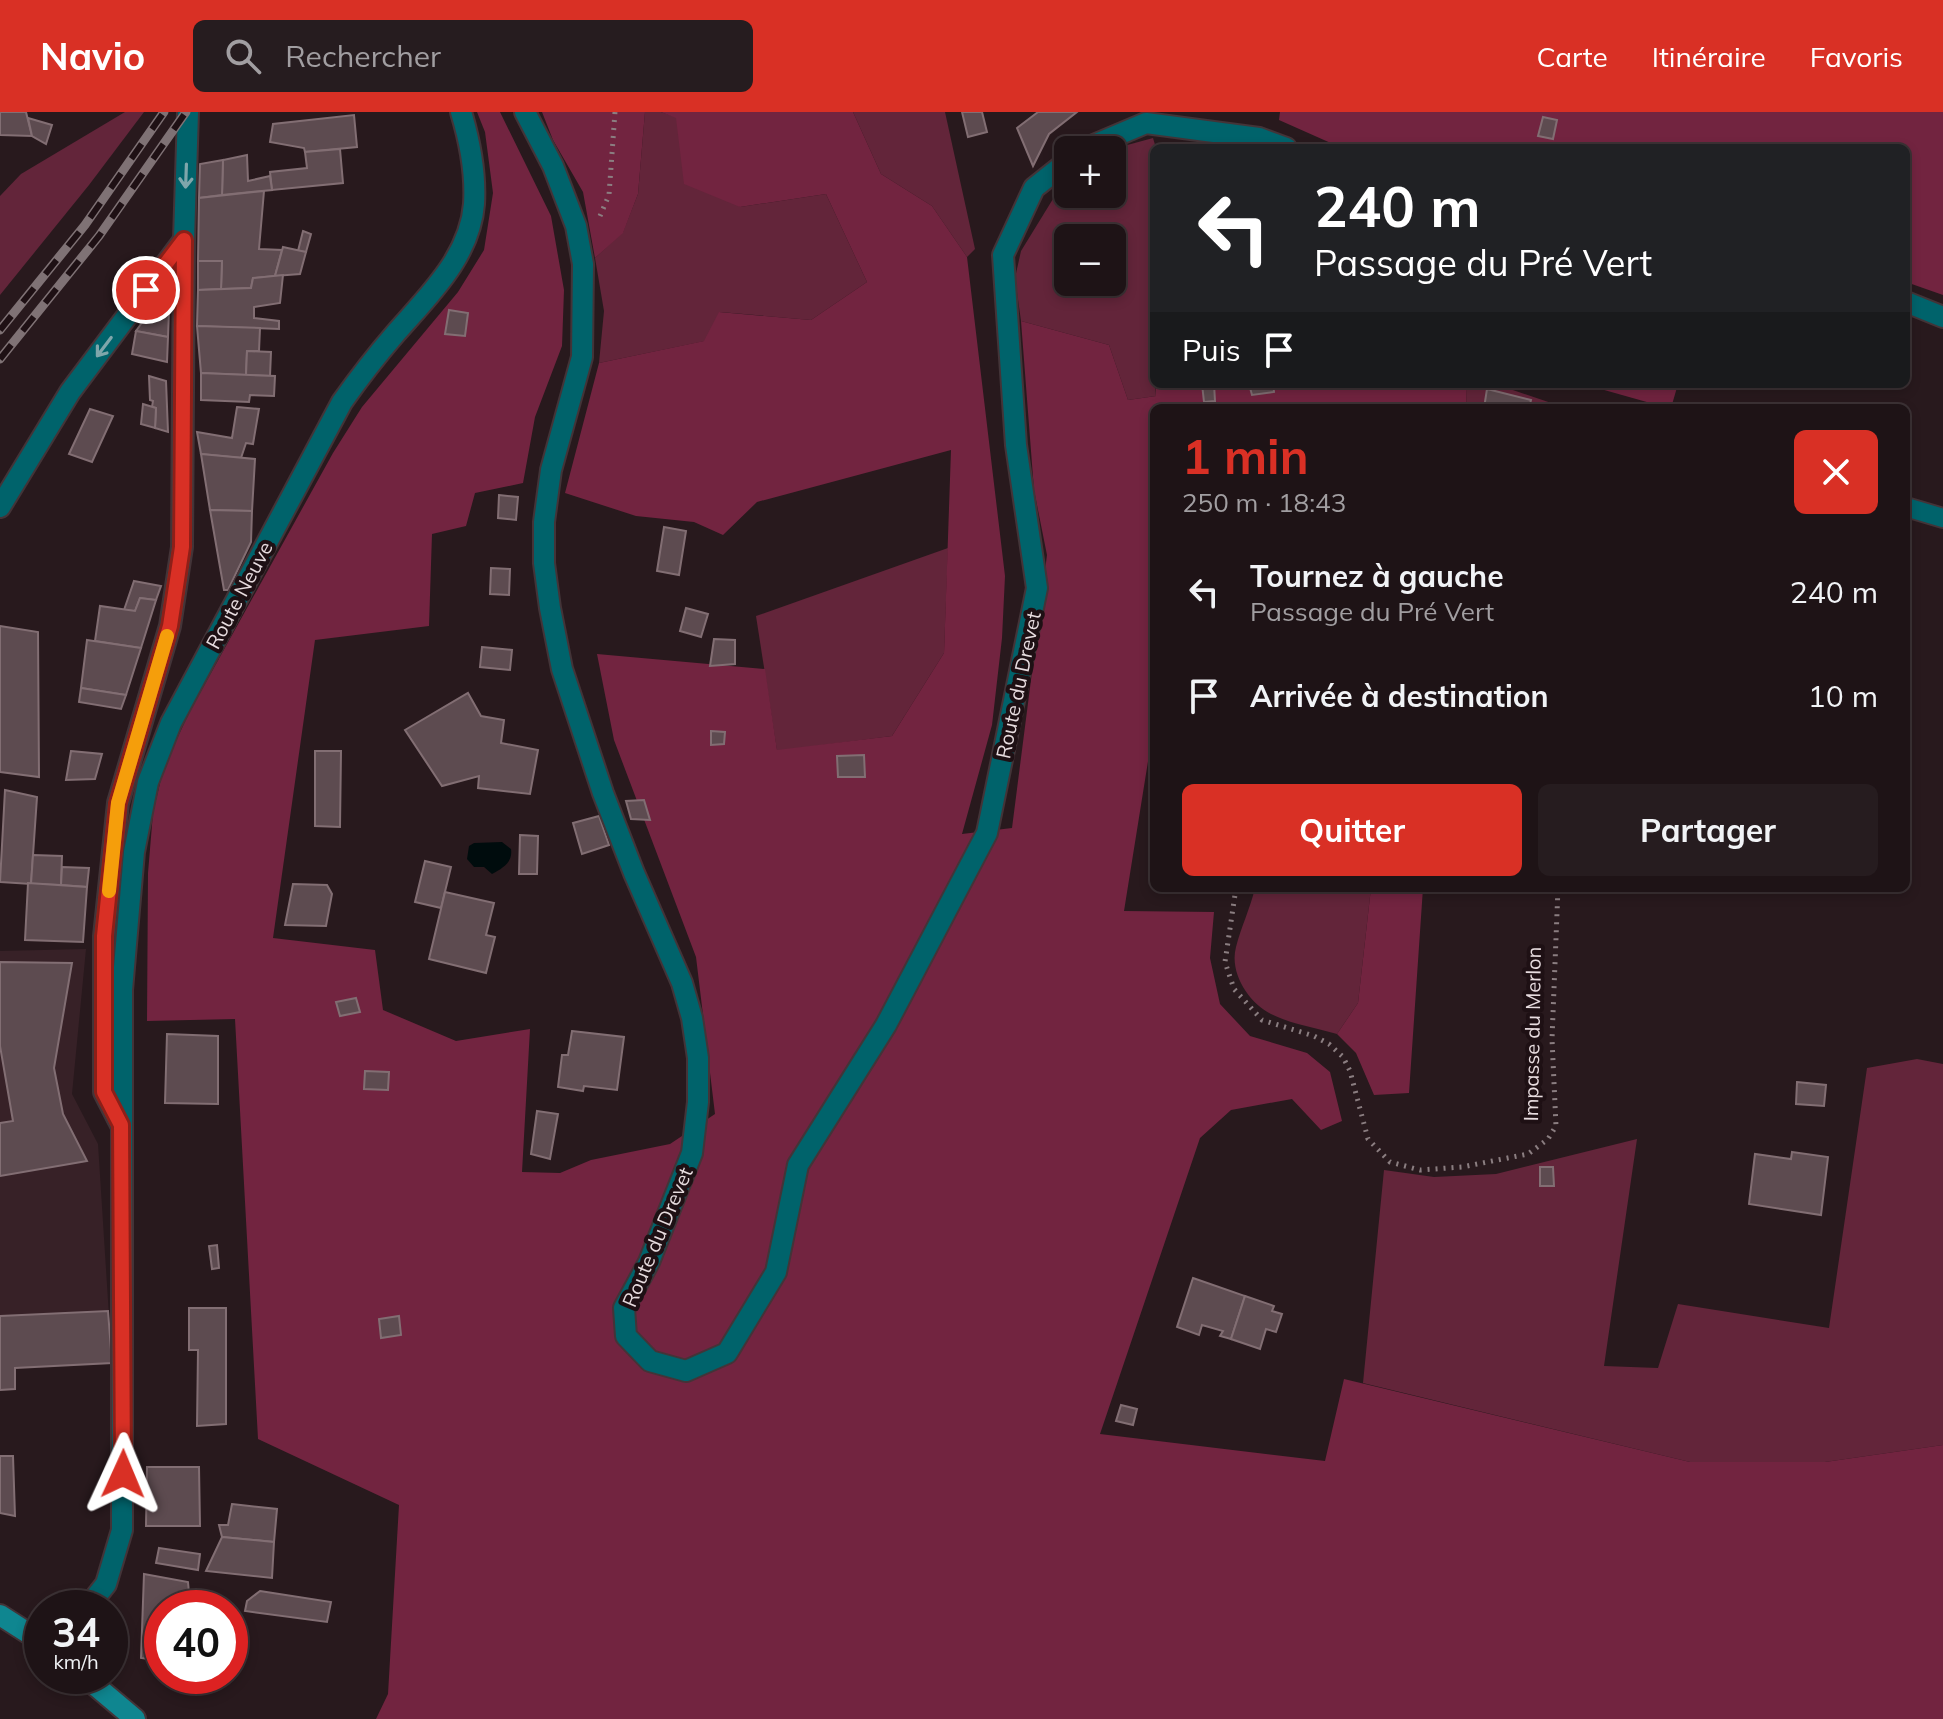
<!DOCTYPE html>
<html lang="fr">
<meta charset="utf-8">
<style>
body{margin:0;font-family:Mulish,sans-serif;background:#261c1f;color:#f1f3f6;height:100vh;display:flex;flex-direction:column;font-size:30px;white-space:nowrap}
*{box-sizing:border-box;margin:0}
p{font-size:26px;color:#a19ea1}
.icon{flex:none;width:44px;height:44px;fill:none;stroke:currentColor;stroke-width:2;stroke-linecap:round;stroke-linejoin:round}
.map{position:relative;flex:1;overflow:hidden}
.side{position:absolute;left:1150px;top:292px;width:760px;height:488px;display:flex;flex-direction:column;background:#1e1316;border-radius:12px;box-shadow:0 4px 12px #0003,0 0 0 2px #3c3235}
.side>*{flex:none}
.guide{position:absolute;left:1150px;top:32px;width:760px;height:244px;border-radius:12px;box-shadow:0 4px 12px #0003,0 0 0 2px #3c3235;background:#202124;color:#fff;overflow:hidden}
.buttons{position:absolute;left:1054px;top:24px;display:grid;gap:16px}
.buttons a{display:grid;place-items:center;width:72px;height:72px;border-radius:12px;background:#1e1316;box-shadow:0 4px 12px #0003,0 0 0 2px #3c3235;font-size:40px}
.speed{position:absolute;left:24px;top:1478px;display:flex;gap:16px;font-size:40px;font-weight:700;text-align:center}
.speed>*{display:grid;place-content:center;width:104px;height:104px;border-radius:50%;background:#1e1316;box-shadow:0 4px 12px #0003,0 0 0 2px #3c3235;line-height:1}
.speed small{font-size:20px;font-weight:400}
.speed .limit{border:12px solid #d22;background:#fff;color:#111}
.pin{position:absolute;display:grid;place-items:center;width:68px;height:68px;color:#fff;margin:-34px;border:4px solid #fff;border-radius:50%;box-shadow:0 2px 8px #0007}
.me{position:absolute;width:88px;margin:-44px;rotate:1deg;stroke-linejoin:round;filter:drop-shadow(0 0 6px #0008)}
.turn{display:flex;align-items:center;gap:28px;height:168px;padding:0 32px;font-size:36px}
.turn .icon{width:104px;height:104px;stroke-width:2.5}
.turn b{display:block;font-size:56px;line-height:68px}
.then{display:flex;align-items:center;height:76px;padding:0 32px;background:#0003;gap:16px;font-size:30px}
.round{display:grid;place-items:center;flex:none;width:84px;height:84px;border-radius:12px;background:#261c1f}
.summary{display:flex;align-items:center;justify-content:space-between;height:136px;padding:0 32px}
h1{font-size:48px;font-weight:700;line-height:60px;color:#d93025}
.cta{display:flex;gap:16px;margin-top:auto;padding:16px 32px}
.cta a{flex:1;height:92px;border-radius:12px;background:#d93025;color:#fff;font-size:32px;font-weight:700;line-height:92px;text-align:center}
.cta a+a{background:#261c1f;color:#f1f3f6}
ul{padding:0;list-style:none}
li{display:flex;align-items:center;gap:24px;height:104px;padding:0 32px}
li div{flex:1}
li b{display:block;font-size:30px}
li em{font-style:normal}
header{display:flex;align-items:center;gap:48px;box-sizing:border-box;height:112px;padding:0 40px;background:#d93025;color:#fff}
header strong{font-size:38px}
nav{display:flex;gap:44px;margin-inline-start:auto;font-size:28px}
.search{width:560px;height:72px;background:#261c1f;display:flex;align-items:center;gap:20px;box-sizing:border-box;padding:0 28px;border-radius:12px;color:#a19ea1;font-size:30px}
.map>svg:first-child{display:block}
</style>
<header>
<strong>Navio</strong>
<div class="search"><svg class="icon" aria-label="search" viewBox="0 0 24 24"><circle cx="10" cy="10" r="6"/><path d="M15 15l6 6"/></svg>Rechercher</div>
<nav><a>Carte</a><a>Itinéraire</a><a>Favoris</a></nav>
</header>
<div class="map">
<svg width="1943" height="1607" viewBox="0 0 1943 1607">
<rect width="100%" height="100%" fill="#28191d"/>
<polygon fill="#372127" points="86,837 72,982 98,1032 112,1251 15,1256 15,1277 0,1278 0,839"/>
<g fill="#63253a" fill-rule="evenodd">
<polygon points="125,0 144,0 89,73 0,183 0,84 21,62"/>
<polygon points="645,0 661,0 676,5 740,95 826,82 867,170 811,208 720,200 705,229 599,251 604,199 595,146 623,120 638,82"/>
<polygon points="853,0 945,0 975,137 967,145 932,94 881,62"/>
<path d="M1153 26 1156 36H1154L1152 220 1156 284 1128 288 1109 233 1021 209 1015 166 1021 139 1064 69 1068 65V82H1112V38H1109ZM1068 126H1112V170H1068Z"/>
<polygon points="1467,272 1495,272 1566,296 1466,296"/>
<polygon points="948,436 944,541 892,624 777,639 756,504"/>
<path d="M1255 776H1371L1358 891 1337 922C1316 916 1291 912 1271 902 1249 891 1229 861 1236 835 1241 815 1250 797 1255 776Z"/>
<polygon points="1917,947 1943,952 1943,1333 1825,1350 1690,1350 1363,1271 1384,1058 1434,1065 1496,1062 1637,1027 1604,1254 1658,1256 1678,1192 1829,1216 1867,956"/>
</g>
<g fill="#722440">
<polygon points="477,0 500,0 551,104 564,178 562,234 535,305 523,371 475,381 466,414 432,422 429,514 315,528 273,826 375,838 383,898 456,929 530,917 522,1060 560,1061 591,1048 670,1032 715,1002 696,845 614,628 597,542 765,557 777,638 892,624 944,541 951,338 757,390 723,423 694,410 636,404 565,381 599,251 704,229 719,200 811,208 867,170 826,82 740,95 684,72 676,6 661,0 853,0 881,62 932,94 967,145 1005,464 1002,526 992,613 962,722 1012,716 1047,443 1034,378 1021,209 1109,233 1128,288 1156,284 1156,272 1467,272 1466,296 1154,296 1154,612 1124,799 1214,800 1210,846 1220,892 1250,924 1307,941 1330,960 1342,1009 1321,1018 1292,987 1231,998 1200,1026 1100,1322 1325,1349 1344,1267 1690,1350 1825,1350 1943,1333 1943,1607 376,1607 388,1582 399,1393 258,1327 235,907 147,909 148,761 153,701 164,654 191,597 333,341 362,295 458,180 484,138 493,81 485,20"/>
<polygon points="542,0 645,0 638,82 623,121 595,146 583,80 553,28"/>
<polygon points="1280,0 1943,0 1943,183 1906,170 1906,36 1342,36 1279,8"/>
<polygon points="1583,272 1678,272 1671,296 1668,296"/>
<polygon points="1371,776 1423,776 1409,981 1374,983 1356,941 1337,922 1358,891"/>
</g>
<path fill="#000c0d" d="M502 730 511 737C513 750 503 756 492 762L484 755H474L467 747 469 734 474 731Z"/>
<g fill="#5d4b50" stroke="#826e73" stroke-width="2">
<polygon points="0,0 26,0 32,24 0,23"/>
<polygon points="962,0 982,0 987,20 968,25"/>
<polygon points="1038,0 1077,0 1049,22 1033,54 1017,16"/>
<polygon points="354,3 357,35 305,40 304,36 270,30 273,12"/>
<polygon points="1543,5 1557,8 1553,27 1538,24"/>
<polygon points="28,6 52,13 46,32 32,24"/>
<polygon points="340,37 343,71 272,78 270,60 307,56 305,40"/>
<polygon points="247,43 248,69 270,64 272,78 222,83 223,48"/>
<polygon points="223,48 222,83 199,86 200,52"/>
<polygon points="264,79 259,137 282,138 275,164 253,166 251,176 221,177 222,149 198,149 199,86"/>
<polygon points="303,119 311,122 306,140 298,139"/>
<polygon points="283,135 306,140 300,162 275,164"/>
<polygon points="198,149 222,149 221,177 198,178"/>
<polygon points="283,163 280,191 254,195 254,206 279,209 279,217 197,214 198,178 251,176 253,166"/>
<polygon points="170,171 168,225 136,219"/>
<polygon points="449,198 468,201 465,224 445,222"/>
<polygon points="197,214 260,216 259,239 247,239 246,263 201,261"/>
<polygon points="136,219 168,225 167,250 132,242"/>
<polygon points="247,239 271,240 270,264 246,263"/>
<polygon points="201,261 275,264 274,284 250,283 249,290 201,288"/>
<polygon points="149,264 166,269 168,320 155,316 156,296 152,295 153,289 150,288"/>
<polygon points="1202,272 1214,272 1215,289 1204,290"/>
<polygon points="1249,272 1273,272 1274,280 1252,283"/>
<polygon points="1487,277 1531,288 1529,296 1484,296"/>
<polygon points="143,292 156,296 155,316 141,312"/>
<polygon points="237,295 259,297 253,332 246,331 241,346 201,342 197,320 232,326"/>
<polygon points="90,297 113,304 92,350 69,342"/>
<polygon points="201,342 255,347 252,399 210,398"/>
<polygon points="499,383 518,385 516,408 498,406"/>
<polygon points="210,398 252,399 251,430 228,478 224,478"/>
<polygon points="664,415 686,419 679,463 657,459"/>
<polygon points="491,456 510,457 509,483 490,482"/>
<polygon points="134,469 161,474 156,488 140,486 135,499 124,498"/>
<polygon points="140,486 156,488 141,536 95,529 100,494 135,499"/>
<polygon points="686,496 708,502 701,525 680,519"/>
<polygon points="0,514 38,520 39,665 0,660"/>
<polygon points="714,527 735,528 735,552 710,554"/>
<polygon points="87,528 141,536 126,583 81,576"/>
<polygon points="482,535 512,538 510,558 480,555"/>
<polygon points="81,576 126,583 121,597 79,590"/>
<polygon points="468,581 481,604 504,608 501,631 538,638 530,682 478,676 479,664 442,674 405,618"/>
<polygon points="711,619 725,620 724,632 711,633"/>
<polygon points="71,639 102,642 95,667 66,668"/>
<polygon points="315,639 341,639 340,715 315,714"/>
<polygon points="864,643 865,665 838,665 837,644"/>
<polygon points="5,678 37,685 31,772 0,770"/>
<polygon points="644,688 650,708 631,707 626,689"/>
<polygon points="599,704 609,733 582,742 573,711"/>
<polygon points="520,723 538,724 537,762 519,762"/>
<polygon points="33,743 62,744 61,773 31,772"/>
<polygon points="425,749 451,755 441,796 415,790"/>
<polygon points="62,755 89,756 87,775 61,773"/>
<polygon points="28,771 87,775 83,830 25,828"/>
<polygon points="293,772 327,773 332,782 326,814 285,813"/>
<polygon points="445,780 494,791 486,823 495,825 486,861 429,847"/>
<polygon points="0,850 72,851 54,956 63,1002 87,1049 0,1064 0,1011 13,1009 0,934"/>
<polygon points="356,886 360,900 340,904 336,890"/>
<polygon points="572,919 624,925 617,978 584,974 583,979 558,975 562,943 568,943"/>
<polygon points="167,922 218,924 218,992 165,991"/>
<polygon points="365,959 389,960 388,978 364,977"/>
<polygon points="1797,970 1826,973 1824,994 1796,992"/>
<polygon points="537,999 558,1002 550,1047 531,1042"/>
<polygon points="1792,1040 1828,1045 1821,1103 1749,1092 1755,1042 1791,1047"/>
<polygon points="1540,1055 1553,1055 1554,1074 1540,1074"/>
<polygon points="217,1133 219,1156 212,1157 209,1134"/>
<polygon points="1193,1166 1245,1184 1231,1227 1220,1224 1223,1219 1202,1213 1199,1223 1177,1215"/>
<polygon points="1245,1184 1274,1194 1272,1199 1282,1202 1276,1220 1266,1217 1260,1237 1231,1227"/>
<polygon points="189,1196 226,1196 226,1312 197,1314 198,1238 189,1238"/>
<polygon points="108,1199 112,1251 15,1256 15,1277 0,1278 0,1204"/>
<polygon points="399,1204 401,1223 381,1226 379,1207"/>
<polygon points="1121,1293 1137,1297 1133,1313 1116,1309"/>
<polygon points="0,1344 13,1344 15,1404 0,1401"/>
<polygon points="147,1355 199,1355 200,1414 146,1414"/>
<polygon points="232,1392 277,1397 274,1430 222,1425 219,1413 228,1413"/>
<polygon points="222,1425 274,1430 272,1466 206,1459"/>
<polygon points="159,1436 200,1442 198,1458 156,1451"/>
<polygon points="144,1462 188,1470 189,1481 209,1484 207,1496 162,1496 162,1549 141,1546"/>
<polygon points="260,1479 331,1490 327,1510 245,1499 247,1489"/>
</g>
<g fill="none" stroke-linecap="round" stroke-linejoin="round">
<defs>
<polyline id="service" points="1906,395 1943,406"/>
<g id="minor">
<polyline points="525,0 553,54 576,114 583,152 582,245 551,358 544,410 544,451 550,496 562,557 603,681 634,761 682,871 692,906 698,946 698,990 692,1041 649,1150 624,1196 626,1224 650,1249 686,1259 727,1241 776,1160 798,1053 886,913 987,721 1037,476 1016,333 1003,143 1034,76 1068,49"/>
<polyline points="1082,38 1146,11 1259,26 1286,36"/>
<polyline points="1906,190 1943,205"/>
<polyline points="0,395 70,280 184,128"/>
<polyline points="121,1013 104,980 104,824 118,691 170,514 182,435 184,128 188,0"/>
</g>
<path id="tertiary" d="M87 1496 106 1472 122 1418V878L134 740 148 670 171 611 342 290C359 266 376 244 395 222 428 184 470 145 474 92 476 60 470 30 461 0"/>
<g id="secondary">
<polyline points="0,1503 42,1530"/>
<polyline points="84,1564 135,1607"/>
</g>
</defs>
<use href="#service" stroke="#433438" stroke-width="22"/>
<use href="#minor" stroke="#433438" stroke-width="24"/>
<use href="#tertiary" stroke="#433438" stroke-width="24"/>
<use href="#secondary" stroke="#433438" stroke-width="24"/>
<g stroke="#8b7e81" stroke-width="5" stroke-dasharray="2 6" stroke-linecap="butt">
<polyline points="600,104 609,83 615,0"/>
<polyline points="1236,776 1225,850 1234,877 1262,908 1314,924 1329,932 1343,945 1350,959 1368,1027 1390,1050 1420,1058 1462,1055 1528,1042 1548,1027 1556,1014 1552,927 1558,776"/>
</g>
<use href="#service" stroke="#00636b" stroke-width="18"/>
<use href="#minor" stroke="#00636b" stroke-width="20"/>
<use href="#tertiary" stroke="#00636b" stroke-width="20"/>
<use href="#secondary" stroke="#0f8690" stroke-width="20"/>
<defs>
<g id="rail">
<polyline points="0,218 85,113 164,0"/>
<polyline points="0,247 99,124 186,0"/>
</g>
</defs>
<use href="#rail" stroke="#7f7275" stroke-width="9"/>
<use href="#rail" stroke="#1e1014" stroke-width="6" stroke-dasharray="18" stroke-linecap="butt"/>
</g>
<defs><path id="oneway-shaft" d="M-6 0H5M1.5-3L5.5 0L1.5 3" fill="none" stroke-width="1.6" stroke-linecap="round" stroke-linejoin="round" transform="scale(2)"/></defs>
<g stroke="#7fa6ab">
<use href="#oneway-shaft" transform="translate(186 64) rotate(92)"/>
<use href="#oneway-shaft" transform="translate(104 235) rotate(127)"/>
</g>
<g fill="none" stroke-linecap="round" stroke-linejoin="round">
<defs>
<polyline id="route" points="123,1362 121,1013 104,980 104,824 118,691 170,514 182,435 184,128 146,178"/>
</defs>
<use href="#route" stroke="#8d1f18" stroke-width="20"/>
<use href="#route" stroke="#d93025" stroke-width="14"/>
<polyline stroke="#f59e0b" stroke-width="14" points="109,779 118,691 167,524"/>
</g>
<g text-anchor="middle" dominant-baseline="central" stroke-width="8" stroke-linejoin="round" paint-order="stroke">
<g font-size="20" fill="#e7dcdf" stroke="#1e1014">
<text transform="translate(239 483) rotate(-62)">Route Neuve</text>
<text transform="translate(1018 573) rotate(-78)">Route du Drevet</text>
<text transform="translate(1532 922) rotate(-89)">Impasse du Merlon</text>
<text transform="translate(657 1125) rotate(-67)">Route du Drevet</text>
</g>
</g>
</svg>
<div class="buttons">
<a>+</a>
<a>−</a>
</div>
<div class="speed"><div>34<small>km/h</small></div><div class="limit">40</div></div>
<div class="pin" style="left:146px;top:178px;background:#d93025"><svg class="icon" aria-label="arrive" viewBox="0 0 24 24"><path d="M6 21V4h12l-3 4 3 4H6"/></svg></div>
<svg class="me" style="left:123px;top:1362px" viewBox="-20 -20 40 40"><path d="M0-17L14 15 0 8-14 15z" fill="#d93025" stroke="#fff" stroke-width="4"/></svg>
<div class="guide">
<div class="turn"><svg class="icon" aria-label="left" viewBox="0 0 24 24"><path d="M17 20v-9H6M10 6l-5 5 5 5"/></svg><div><b>240 m</b>Passage du Pré Vert</div></div>
<div class="then">Puis<svg class="icon" aria-label="arrive" viewBox="0 0 24 24"><path d="M6 21V4h12l-3 4 3 4H6"/></svg></div>
</div>
<section class="side">
<div class="summary"><div><h1>1 min</h1><p>250 m · 18:43</p></div><a class="round" style="background:#d93025;color:#fff"><svg class="icon" aria-label="close" viewBox="0 0 24 24"><path d="M6 6l12 12M18 6L6 18"/></svg></a></div>
<ul>
<li><svg class="icon" aria-label="left" viewBox="0 0 24 24"><path d="M17 20v-9H6M10 6l-5 5 5 5"/></svg><div><b>Tournez à gauche</b><p>Passage du Pré Vert</p></div><em>240 m</em></li>
<li><svg class="icon" aria-label="arrive" viewBox="0 0 24 24"><path d="M6 21V4h12l-3 4 3 4H6"/></svg><div><b>Arrivée à destination</b></div><em>10 m</em></li>
</ul>
<div class="cta"><a>Quitter</a><a>Partager</a></div>
</section>
</div>
